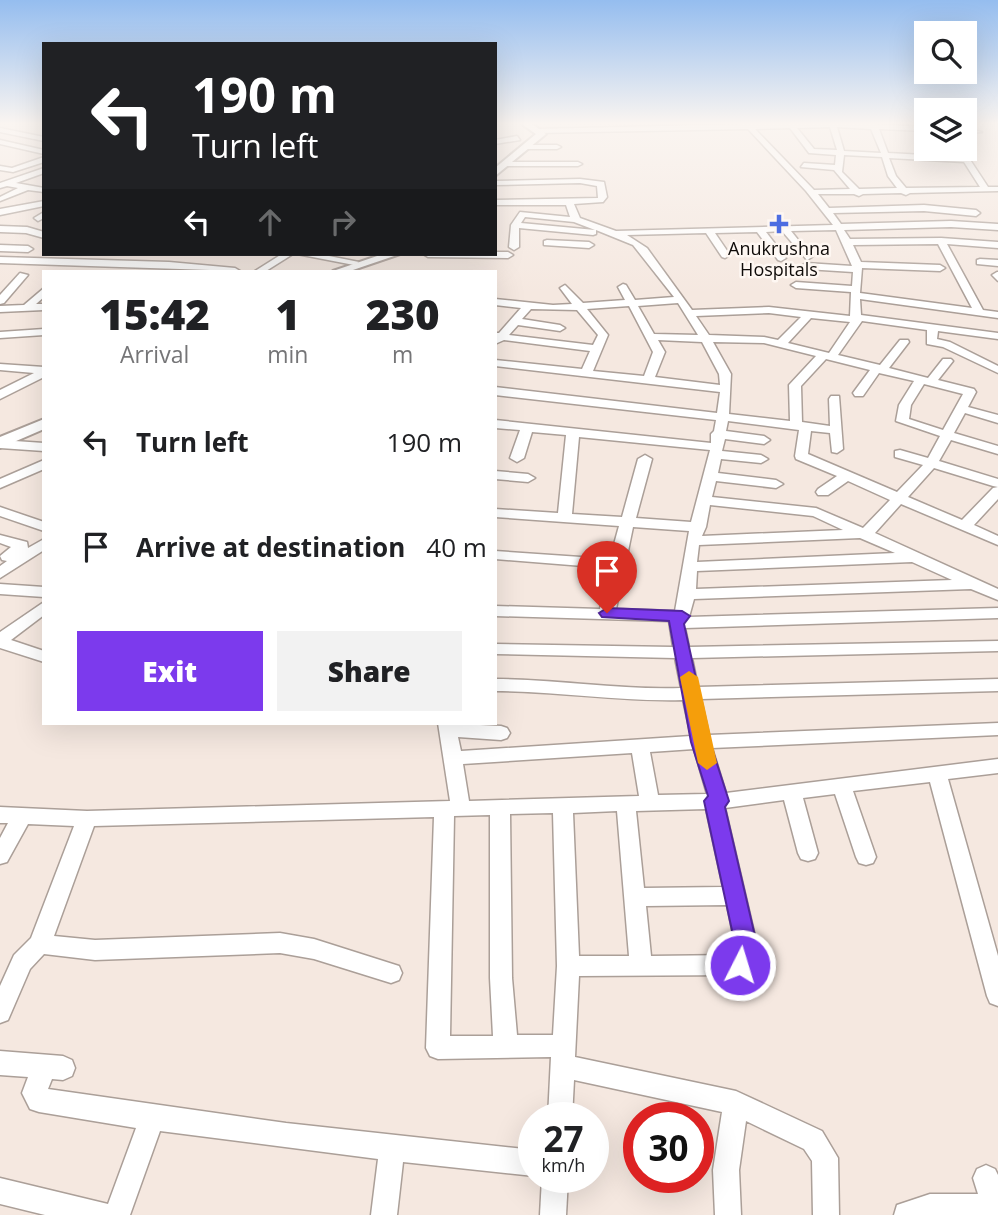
<!DOCTYPE html>
<style>
body{margin:0;font-family:"Open Sans",sans-serif;background:#f2f2f2;color:#202124;height:100vh;display:flex;flex-direction:column;font-size:26px;white-space:nowrap}
*{box-sizing:border-box;margin:0}
p{font-size:23px;color:#757577}
.icon{flex:none;width:38px;height:38px;fill:none;stroke:currentColor;stroke-width:2;stroke-linecap:round;stroke-linejoin:round}
.map{position:relative;flex:1;overflow:hidden}
.sheet{position:absolute;left:42px;top:270px;width:455px;height:455px;display:flex;flex-direction:column;background:#fff;border-radius:0px;box-shadow:0 7px 28px #0002}
.sheet>*{flex:none}
.hud{position:absolute;left:42px;top:42px;width:455px;height:214px;border-radius:0px;box-shadow:0 7px 28px #0002;background:#202124;color:#fff;overflow:hidden}
.fabs{position:absolute;left:914px;top:21px;display:grid;gap:14px}
.fabs a{display:grid;place-items:center;width:63px;height:63px;border-radius:0px;background:#fff;box-shadow:0 7px 28px #0002;font-size:35px}
.speed{position:absolute;left:518px;top:1102px;display:flex;gap:14px;font-size:35px;font-weight:700;text-align:center}
.speed>*{display:grid;place-content:center;width:91px;height:91px;border-radius:50%;background:#fff;box-shadow:0 7px 28px #0002;line-height:1}
.speed small{font-size:18px;font-weight:400}
.speed .limit{border:10px solid #d22;background:#fff;color:#111}
.pin{position:absolute;display:grid;place-items:center;width:60px;height:60px;color:#fff;margin:-72px -30px;border-radius:50% 50% 50% 0;rotate:-45deg;box-shadow:0 0 7px #0007}
.pin .icon{rotate:45deg}
.me{position:absolute;width:77px;margin:-38px;rotate:5deg;stroke-linejoin:round;filter:drop-shadow(0 0 5px #0008)}
.turn{display:flex;align-items:center;gap:24px;height:147px;padding:0 35px;font-size:32px}
.turn .icon{width:91px;height:91px;stroke-width:2.5}
.turn b{display:block;font-size:49px;line-height:60px}
.lanes{display:flex;align-items:center;height:66px;padding:0 35px;background:#0003;justify-content:center;gap:35px;direction:ltr}
.lanes .off{opacity:.35}
.eta{display:flex;justify-content:space-evenly;align-items:center;height:119px;text-align:center}
.eta b{font-size:42px;font-weight:800;line-height:49px}
.action{display:flex;gap:14px;margin-top:auto;padding:14px 35px}
.action a{flex:1;height:80px;border-radius:0px;background:#7c3aed;color:#fff;font-size:28px;font-weight:800;line-height:80px;text-align:center}
.action a+a{background:#f2f2f2;color:#202124}
ul{padding:0;list-style:none}
li{display:flex;align-items:center;gap:21px;height:105px;padding:0 35px}
li div{flex:1}
li b{display:block;font-size:26px}
li em{font-style:normal}
.map>svg:first-child{display:block}
</style>
<div class="map">
<svg width="998" height="1215" viewBox="0 0 998 1215">
<rect width="100%" height="100%" fill="#f5e8e0"/>
<g fill="none" stroke-linecap="round" stroke-linejoin="round">
<defs>
<g id="minor">
<path d="M744 124H875L926 127V131L879 129 888 153 961 157 955 149H963L988 187H998V191L910 193 906 195 901 193 863 194 859 196 854 194H818L829 208 924 205 976 210 980 213 976 216 924 211 833 213 841 224 951 221 998 224V230L951 227 844 230 850 239 941 238 998 242V248L947 244 983 310 998 312V318L860 299 861 315 998 333V339L938 331 937 339 950 342 998 366V373L943 347 927 344V330L862 321 838 355 880 365 900 340H908L909 342 889 368 928 378 943 359H951L953 361 938 380 974 389 976 392 968 407 998 415V423L965 413 954 433 998 446V454L951 440 939 461 998 479V499L974 525 998 536V545L901 504 875 533 998 589V600L971 589 694 599 689 617 998 608V618L685 628 689 647 998 641V651L692 658 698 687 998 679V691L701 699 709 735 998 723V735L712 748 726 793 998 759V773L948 779 998 956V1006L990 1003 987 996 930 782 853 791 876 857 873 863 866 865 859 863 856 857 835 794 803 798 818 853 815 859 808 861 801 859 798 853 784 800 725 808 758 949 748 972 740 975 579 976 575 1057 736 1091 822 1131 838 1158 839 1215H813L812 1161 804 1149 746 1121 739 1170 741 1215H715L713 1170 722 1112 574 1080 572 1118H548L551 1057 438 1059 430 1056 426 1048 434 817 94 826 54 936 95 940 280 933 314 939 399 966 402 973 399 980 391 983 314 959 280 953 95 960 44 954 30 969 8 1020 0 1023V986L14 955 31 938 74 826 28 824 7 862 0 864V838L8 823H0V807L87 811 450 801 438 723 501 726 507 728 510 733 507 738 501 740 458 737 461 751 691 736 683 700C620 702 558 691 495 691V679C557 679 619 690 681 688L675 658 495 654V644L673 647 669 621 495 616V606L600 609 608 568 495 559V551L610 559 619 526 495 517V509L558 513 566 435 532 432 524 458 517 462 510 458 520 430 495 428V420L711 443V434L714 431 716 420 495 395V387L717 413 720 392 495 366V360L582 369 590 351 504 340 495 344V333H499L521 308 495 305V299L553 305 572 304 560 288 565 285 583 303 625 300 618 287 623 284 626 285 635 300 674 297 633 245 596 230V234L593 235 519 228V247L514 250 509 247 511 225 520 212 570 217 566 205H495V200L598 198 597 186 580 183 495 185V181L580 179 604 182 607 197 603 202 574 204 580 218 616 231 833 225 806 191 748 129 536 133 532 131 536 129ZM830 127 837 150 814 149 797 128ZM837 127 871 129 881 153 844 151ZM790 128 809 153 836 155 835 165 804 163 801 167 834 170 850 189 814 190 755 129ZM844 155 882 157 888 176 897 188 859 189 842 172ZM889 158 964 162 980 187 906 188 896 176ZM525 217 574 222 595 230 521 223ZM836 230 852 266 806 263 801 266 806 269 853 272 852 286 796 282 791 285 796 288 851 292 850 316 769 307 692 310 647 248 627 235 706 233 722 257 725 258 730 255 715 233 757 232 778 260 781 261 786 258 766 232 782 231 807 260 812 257 791 231ZM938 244 972 308 860 293 862 268 940 271 945 268 940 265 861 262 853 245ZM678 303 698 335 654 334 638 306ZM629 306 653 352 644 376 593 371 608 335 587 309ZM531 309 577 310 598 335 593 345 509 335 518 325 560 331 565 328 560 325 522 319ZM769 313 801 317 778 340 764 337 709 335 696 316ZM811 318 850 322 829 353 788 343ZM658 340 702 342 719 374 720 385 655 377 665 352ZM713 342 764 343 816 356 789 385 790 421 729 414 731 374ZM826 359 870 370 853 393 855 396H863L879 373 914 381 899 405 896 421 940 436 928 458 900 450 895 451V457L923 465 897 492 808 454 811 431 830 433 832 452 837 453 843 449 839 396H831L829 399 830 426 802 422 801 386ZM924 384 963 394 943 430 909 419 911 405ZM728 421 799 430 795 456 796 459 837 476 818 489 816 492 818 495H828L848 481 890 500 863 528 816 508 712 497 716 481 776 488 783 484 776 480 718 473 721 459 761 463 768 459 761 455 722 451 725 439 764 444 770 440 764 436 726 431ZM579 437 710 450 691 522 636 518 652 459 645 455 638 459 622 517 572 514ZM934 468 993 486 998 487 993 488 962 520 908 497ZM710 505 813 516 843 530 702 536 706 527ZM633 527 689 531 675 611 616 609ZM860 538 895 553 697 562 699 545ZM912 562 952 580 696 589 697 571ZM694 749 707 794 658 795 650 752ZM632 753 639 796 469 801 463 764ZM706 809 723 887 644 888 636 811ZM617 811 629 956H579L573 813ZM553 813 557 966 553 1035H517L512 978 510 814ZM490 815V978L493 1036H450L454 816ZM727 905 736 949 733 955 651 956 646 906Z"/>
<polygon points="0,128 44,137 44,141 0,132"/>
<polygon points="964,129 982,132 964,133"/>
<polygon points="517,136 520,140 495,144 495,140"/>
<polygon points="0,140 44,150 44,154 0,144"/>
<polygon points="529,145 557,145 561,147 557,149 526,149"/>
<polygon points="44,157 44,162 13,172 0,170 0,166 12,168"/>
<polygon points="506,162 578,162 582,164 578,166 503,166"/>
<polygon points="44,168 44,173 16,183 44,188 44,192 28,190 0,201 0,197 18,188 7,186 0,188 0,183"/>
<polygon points="44,201 44,206 0,215 0,209"/>
<polygon points="44,212 44,218 38,221 34,218"/>
<polygon points="0,226 27,227 44,232 44,238 26,233 0,232"/>
<polygon points="547,240 589,242 594,245 589,248 544,245 544,241"/>
<polygon points="0,245 28,246 33,249 28,252 0,251"/>
<polygon points="495,252 508,252 513,255 508,258 428,257 423,254"/>
<polygon points="282,254 293,254 266,271 255,271"/>
<polygon points="297,254 319,254 359,262 354,265"/>
<polygon points="0,257 169,262 235,268 240,271 0,263"/>
<polygon points="980,259 998,260 998,266 977,264 977,260"/>
<polygon points="997,272 998,272 998,281 992,275"/>
<polygon points="20,273 28,275 4,303 0,304 0,295"/>
<polygon points="44,288 44,297 36,304 44,304 44,310 0,312 0,306 24,305"/>
<polygon points="44,329 44,335 0,338 0,332"/>
<polygon points="0,364 44,367 44,377 0,399 0,390 34,373 0,370"/>
<polygon points="0,440 44,443 44,451 0,448"/>
<polygon points="44,460 44,469 0,488 0,479"/>
<polygon points="495,471 528,474 535,478 528,482 495,479"/>
<polygon points="0,507 44,522 44,531 0,516"/>
<polygon points="0,535 27,542 28,548 44,539 44,550 0,578 0,566 7,561 2,560 0,556 11,547 0,543"/>
<polygon points="0,584 44,587 44,597 0,594"/>
<polygon points="44,602 44,615 11,640 44,651 44,662 0,648 0,632"/>
<polygon points="0,1051 63,1056 72,1060 75,1068 72,1076 63,1080 52,1079 48,1089 286,1123 534,1150 534,1176 403,1162 397,1215 371,1215 378,1159 160,1131 130,1215 45,1215 0,1204 0,1178 108,1204 136,1128 39,1112 30,1109 22,1093 28,1077 0,1075"/>
<polygon points="986,1165 995,1169 998,1175 998,1215 894,1215 897,1205 930,1194 978,1194 973,1178 977,1169"/>
<polygon points="542,1178 568,1178 566,1215 540,1215"/>
</g>
<g id="major">
<polygon points="522,124 532,124 546,134 495,176 495,168 536,134"/>
<polygon points="383,254 400,254 350,271 333,271"/>
<polygon points="44,419 44,429 0,448 0,437"/>
</g>
</defs>
<use href="#minor" stroke="#ab9f98" stroke-width="3"/>
<use href="#major" stroke="#ab9f98" stroke-width="4"/>
<use href="#minor" fill="#fff" fill-rule="evenodd"/>
<use href="#major" fill="#fff" fill-rule="evenodd"/>
</g>
<linearGradient id="sky" x2="0" y2="1"><stop stop-color="#95bdef"/><stop offset="0.42" stop-color="#faf5f1"/><stop offset="1" stop-color="#faf5f1" stop-opacity="0"/></linearGradient>
<rect width="998" height="294" fill="url(#sky)"/>
<polygon fill="#7c3aed" stroke="#51269a" stroke-width="2" points="607,608 682,611 690,616 684,624 710,742 729,801 725,807 758,949 748,972 740,975 732,972 729,965 736,949 704,801 708,796 691,742 669,621 602,617 599,613"/>
<polygon fill="#f59e0b" points="689,671 698,677 717,763 707,770 698,763 680,677"/>
<path fill="#4d6de1" stroke="#fef7f2" stroke-width="2.5" d="M775.5 213.5h7v7h7v7h-7v7h-7v-7h-7v-7h7z"/>
<g text-anchor="middle" dominant-baseline="central" stroke-width="5" stroke-linejoin="round" paint-order="stroke">
<g font-size="18" fill="#0f0b09" stroke="#fef7f2">
<text x="779" y="248">Anukrushna<tspan x="779" dy="21">Hospitals</tspan></text>
</g>
</g>
</svg>
<div class="fabs">
<a><svg class="icon" aria-label="search" viewBox="0 0 24 24"><circle cx="10" cy="10" r="6"/><path d="M15 15l6 6"/></svg></a>
<a><svg class="icon" aria-label="layers" viewBox="0 0 24 24"><path d="M12 4l9 5-9 5-9-5zM3 14l9 5 9-5"/></svg></a>
</div>
<div class="speed"><div>27<small>km/h</small></div><div class="limit">30</div></div>
<div class="pin" style="left:607px;top:613px;background:#d93025"><svg class="icon" aria-label="arrive" viewBox="0 0 24 24"><path d="M6 21V4h12l-3 4 3 4H6"/></svg></div>
<svg class="me" style="left:740px;top:965px" viewBox="-20 -20 40 40"><circle r="17" fill="#7c3aed" stroke="#fff" stroke-width="3"/><path d="M0-11L8 9 0 5-8 9z" fill="#fff"/></svg>
<div class="hud">
<div class="turn"><svg class="icon" aria-label="left" viewBox="0 0 24 24"><path d="M17 20v-9H6M10 6l-5 5 5 5"/></svg><div><b>190 m</b>Turn left</div></div>
<div class="lanes"><svg class="icon" aria-label="left" viewBox="0 0 24 24"><path d="M17 20v-9H6M10 6l-5 5 5 5"/></svg><svg class="icon off" aria-label="ahead" viewBox="0 0 24 24"><path d="M12 20V5M6 11l6-6 6 6"/></svg><svg class="icon off" aria-label="right" viewBox="0 0 24 24"><path d="M7 20v-9h11M14 6l5 5-5 5"/></svg></div>
</div>
<section class="sheet">
<div class="eta">
<div><b>15:42</b><p>Arrival</p></div>
<div><b>1</b><p>min</p></div>
<div><b>230</b><p>m</p></div>
</div>
<ul>
<li><svg class="icon" aria-label="left" viewBox="0 0 24 24"><path d="M17 20v-9H6M10 6l-5 5 5 5"/></svg><div><b>Turn left</b></div><em>190 m</em></li>
<li><svg class="icon" aria-label="arrive" viewBox="0 0 24 24"><path d="M6 21V4h12l-3 4 3 4H6"/></svg><div><b>Arrive at destination</b></div><em>40 m</em></li>
</ul>
<div class="action"><a>Exit</a><a>Share</a></div>
</section>
</div>
